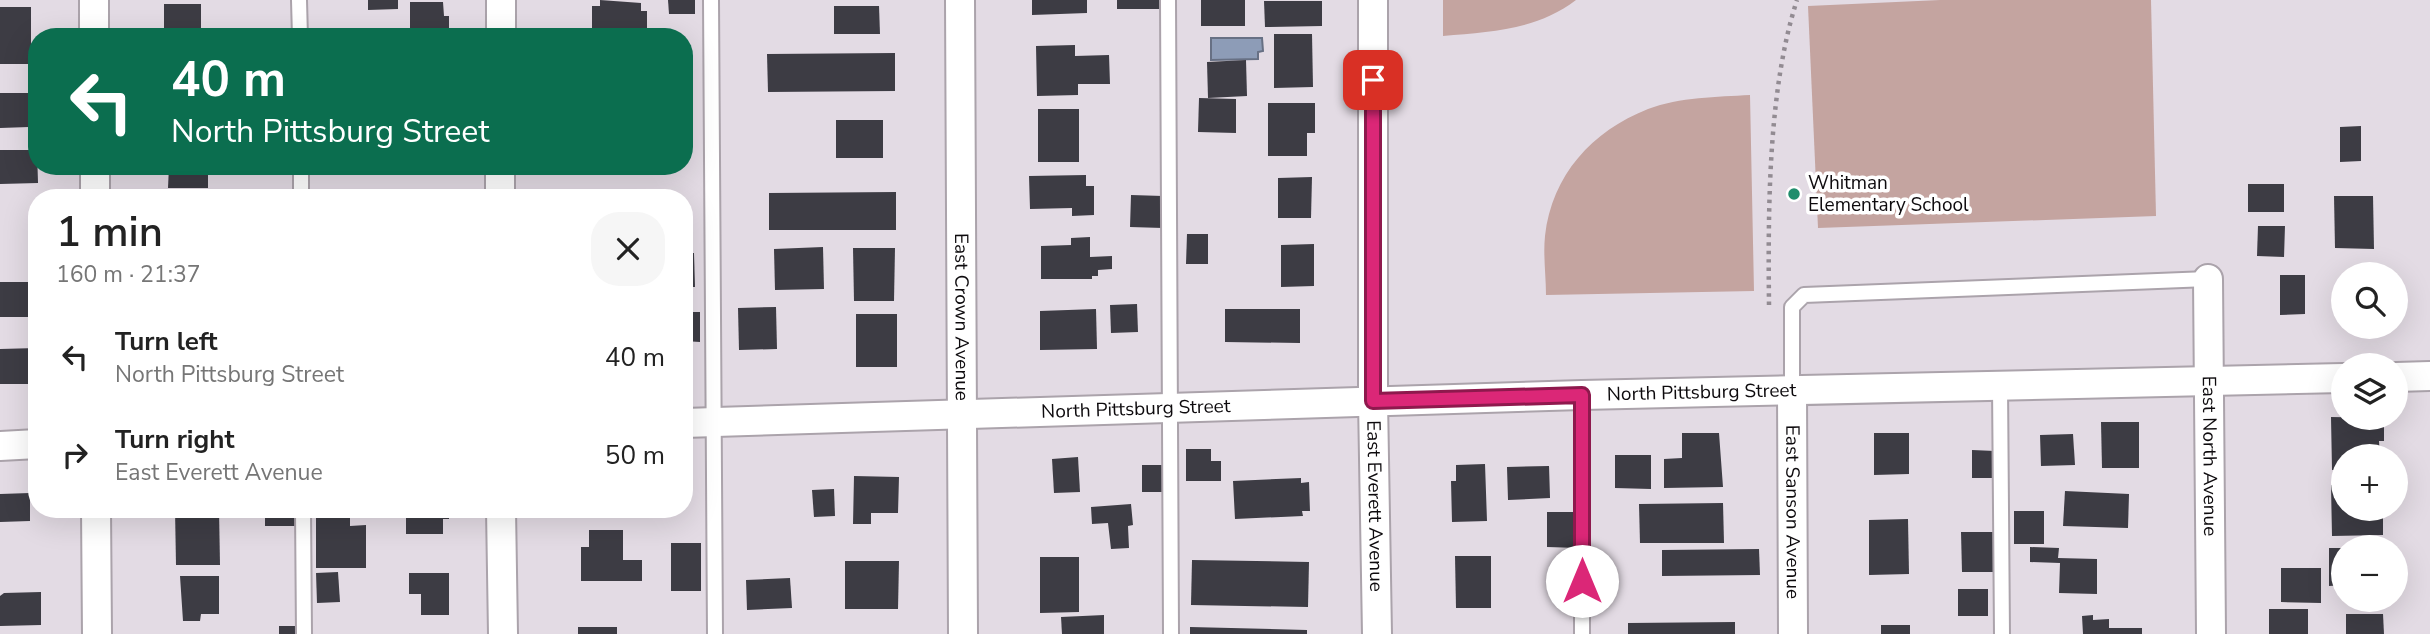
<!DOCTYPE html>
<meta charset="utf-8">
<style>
body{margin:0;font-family:"Nunito Sans",sans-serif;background:#f6f6f6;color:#222;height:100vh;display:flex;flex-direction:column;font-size:26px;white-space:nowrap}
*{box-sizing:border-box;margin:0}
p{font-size:23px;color:#767676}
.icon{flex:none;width:38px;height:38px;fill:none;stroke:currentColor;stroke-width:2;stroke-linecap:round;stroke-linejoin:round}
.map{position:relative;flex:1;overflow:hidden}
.details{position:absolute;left:28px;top:189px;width:665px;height:329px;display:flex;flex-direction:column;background:#fff;border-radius:28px;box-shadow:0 7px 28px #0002}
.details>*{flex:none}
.hud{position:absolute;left:28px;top:28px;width:665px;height:147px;border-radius:28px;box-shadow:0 7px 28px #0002;background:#0b6e4f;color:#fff;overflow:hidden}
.controls{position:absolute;left:2331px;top:262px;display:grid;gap:14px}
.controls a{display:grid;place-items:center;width:77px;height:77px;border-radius:50%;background:#fff;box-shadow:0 7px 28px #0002;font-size:35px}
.pin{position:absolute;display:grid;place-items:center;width:60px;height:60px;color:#fff;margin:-30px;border-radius:14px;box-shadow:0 4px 10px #0006}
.me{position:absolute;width:77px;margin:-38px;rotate:0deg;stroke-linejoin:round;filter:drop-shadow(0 0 5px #0008)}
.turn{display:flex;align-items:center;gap:24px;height:147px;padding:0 28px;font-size:32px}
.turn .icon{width:91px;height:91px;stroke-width:2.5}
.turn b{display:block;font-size:49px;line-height:60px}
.round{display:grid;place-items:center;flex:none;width:74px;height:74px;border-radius:28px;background:#f6f6f6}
.summary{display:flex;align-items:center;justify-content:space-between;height:119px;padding:0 28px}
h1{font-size:42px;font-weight:600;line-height:52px}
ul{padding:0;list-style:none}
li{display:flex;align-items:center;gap:21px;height:98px;padding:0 28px}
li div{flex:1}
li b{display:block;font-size:26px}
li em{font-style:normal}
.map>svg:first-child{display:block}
</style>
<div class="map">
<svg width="2430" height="634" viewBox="0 0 2430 634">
<rect width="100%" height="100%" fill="#e3dbe4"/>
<g fill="#c4a4a0">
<path d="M1443 0H1576C1537 30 1491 32 1443 36Z"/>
<polygon points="1940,0 2151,0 2156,216 1818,228 1808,6"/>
<path d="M1750 95 1754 291 1546 295C1546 276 1543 255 1545 236 1552 175 1592 131 1648 109 1680 97 1717 97 1750 95Z"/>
</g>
<polygon fill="#8d9cb7" stroke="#677084" stroke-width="2" points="1211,38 1262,38 1263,51 1258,52 1258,59 1211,60"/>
<g fill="#3d3c44">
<polygon points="368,0 398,0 398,9 368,10"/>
<polygon points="600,0 641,3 641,11 647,11 647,30 620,30 620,34 601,34 601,29 592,29 592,6 600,6"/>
<polygon points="668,0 695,0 695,14 669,14"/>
<polygon points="1032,0 1087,0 1087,13 1032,15"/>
<rect x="1117" y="0" width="47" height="9"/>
<rect x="1201" y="0" width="44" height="26"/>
<polygon points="1264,1 1322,1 1322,26 1265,27"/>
<polygon points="410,2 443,2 444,16 449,16 449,28 443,28 443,37 410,37"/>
<rect x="164" y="4" width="37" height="33"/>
<polygon points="834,6 879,6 880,34 834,34"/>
<rect x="0" y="7" width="31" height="57"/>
<polygon points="1274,34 1312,34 1313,87 1274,88"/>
<polygon points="1075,45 1075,56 1109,55 1110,84 1078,84 1078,95 1037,96 1036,46"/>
<polygon points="895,53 895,91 768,92 767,54"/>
<polygon points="1246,60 1247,96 1208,98 1207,62"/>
<polygon points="0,93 28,93 29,127 0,128"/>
<polygon points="1199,98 1236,99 1236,133 1198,132"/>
<polygon points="1268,103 1315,103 1315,133 1307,133 1307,156 1268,156"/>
<rect x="1038" y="109" width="41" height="53"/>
<rect x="836" y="120" width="47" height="38"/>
<polygon points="2361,126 2361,161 2340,162 2340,127"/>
<polygon points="0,150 37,150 38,183 0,184"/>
<polygon points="169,166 208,166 208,188 168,188"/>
<polygon points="1086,175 1086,186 1094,186 1094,215 1072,216 1072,208 1030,209 1029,176"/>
<polygon points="1312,177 1311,218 1278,218 1278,178"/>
<rect x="2248" y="184" width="36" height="28"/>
<polygon points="896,192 896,230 769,230 769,193"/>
<rect x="241" y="194" width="38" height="4"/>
<polygon points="1131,195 1163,196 1163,228 1130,227"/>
<polygon points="2334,196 2373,196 2374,249 2335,248"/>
<polygon points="2258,226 2285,226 2284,257 2257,256"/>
<polygon points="1187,234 1208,234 1208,264 1186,264"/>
<polygon points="1090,237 1090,257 1112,256 1112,269 1098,270 1098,276 1092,276 1092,279 1041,279 1041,246 1071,245 1071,238"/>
<polygon points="1314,244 1314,286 1281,287 1281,245"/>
<polygon points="823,247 824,289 775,290 774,249"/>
<polygon points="853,248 895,248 894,301 854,301"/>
<polygon points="684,253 694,253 695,287 684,287"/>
<polygon points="2280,275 2305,275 2305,314 2280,315"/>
<rect x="0" y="282" width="37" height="35"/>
<polygon points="1137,304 1138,332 1111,333 1110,305"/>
<polygon points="776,307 777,349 739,350 738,308"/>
<polygon points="1096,309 1097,349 1040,350 1040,311"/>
<polygon points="1225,309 1300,309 1300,343 1225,342"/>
<polygon points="684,312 700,312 700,342 684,341"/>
<rect x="856" y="314" width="41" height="53"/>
<polygon points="37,348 37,384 0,384 0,349"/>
<polygon points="2331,417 2384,418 2384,441 2379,441 2380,457 2343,457 2343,470 2332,470"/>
<polygon points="2101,422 2139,422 2139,468 2102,468"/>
<polygon points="1682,433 1719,433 1723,487 1664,488 1664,459 1682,458"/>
<polygon points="1874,433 1909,433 1909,474 1874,475"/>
<polygon points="2073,434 2075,465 2041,466 2040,435"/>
<polygon points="1186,449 1211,449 1211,461 1221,461 1221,481 1186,481"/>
<polygon points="1972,450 1995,451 1995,478 1972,478"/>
<polygon points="1615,455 1651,455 1651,489 1615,488"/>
<polygon points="1078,457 1080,492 1054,493 1052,459"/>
<polygon points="1485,464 1487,521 1452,522 1451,481 1456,481 1456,465"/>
<polygon points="1142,465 1164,465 1163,492 1142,492"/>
<polygon points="1549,466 1550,498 1508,500 1507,467"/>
<polygon points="854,476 899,477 898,513 871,513 871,524 853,524"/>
<polygon points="1301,478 1301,483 1309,482 1310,511 1302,511 1303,516 1235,519 1233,481"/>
<polygon points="2331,485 2343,485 2343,509 2380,509 2380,513 2383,513 2383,535 2332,536"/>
<polygon points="834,489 835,516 814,517 812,490"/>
<polygon points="2065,491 2129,494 2128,528 2063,526"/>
<polygon points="30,493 30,521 0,522 0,494"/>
<polygon points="1723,503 1724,543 1640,543 1639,504"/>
<polygon points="1131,504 1133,525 1128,526 1129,548 1111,549 1108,523 1092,524 1091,507"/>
<polygon points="175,509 219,509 220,565 176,565"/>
<rect x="265" y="509" width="34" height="17"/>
<polygon points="316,509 350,509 350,526 366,525 366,568 316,568"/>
<polygon points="400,509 449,509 449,519 443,519 443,534 406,534 406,513 400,513"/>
<polygon points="582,509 612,509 612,515 582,514"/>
<rect x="2014" y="511" width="30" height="33"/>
<polygon points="1547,512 1580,512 1579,548 1547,547"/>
<polygon points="1908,519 1909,574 1869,575 1869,520"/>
<polygon points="589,530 623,530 623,560 642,560 642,581 581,581 581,547 589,547"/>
<polygon points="1961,532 1998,532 1998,572 1962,572"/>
<rect x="671" y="543" width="30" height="48"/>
<polygon points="2030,547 2059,548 2058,558 2097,559 2097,594 2059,593 2060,563 2030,562"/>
<polygon points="2329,548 2343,548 2343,585 2329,586"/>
<polygon points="1759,549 1760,575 1662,576 1662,550"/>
<polygon points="1455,556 1491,556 1491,608 1456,608"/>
<polygon points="1040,557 1079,557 1079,612 1040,613"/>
<polygon points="1192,560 1309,562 1308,607 1191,605"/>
<polygon points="845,561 899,561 898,609 845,609"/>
<polygon points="2281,568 2321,568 2321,603 2281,602"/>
<polygon points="338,572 340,602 317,603 316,573"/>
<polygon points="409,573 449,573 449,615 421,615 421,594 409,594"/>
<polygon points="180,576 219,576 219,614 201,614 200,621 183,621"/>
<polygon points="790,578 792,608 747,610 746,580"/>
<rect x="1958" y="589" width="30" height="27"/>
<polygon points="41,592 41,625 0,626 0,596 4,593"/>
<rect x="2269" y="609" width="39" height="25"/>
<polygon points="2346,614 2383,614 2384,634 2346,634"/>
<polygon points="1104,615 1104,634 1062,634 1061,617"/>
<polygon points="2093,615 2093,620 2109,619 2109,628 2142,628 2142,634 2083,634 2082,616"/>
<polygon points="1735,622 1735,634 1628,634 1628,623"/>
<rect x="1881" y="625" width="29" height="9"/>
<rect x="279" y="626" width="21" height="8"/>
<rect x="578" y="627" width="39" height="7"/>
<polygon points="1190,627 1307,630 1307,634 1190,634"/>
</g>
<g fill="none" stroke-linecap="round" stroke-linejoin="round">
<defs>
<g id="service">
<polyline points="299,0 300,37"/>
<polyline points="711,0 715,634"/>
<polyline points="1168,0 1171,634"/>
<polyline points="301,166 301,198"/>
<polyline points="2000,385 2002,634"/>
<polyline points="1792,390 1792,307 1804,295 2208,279"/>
<polyline points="1582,395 1582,634"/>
<polyline points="303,509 304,634"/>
</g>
<g id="minor">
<polyline points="94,0 94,37"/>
<path id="s1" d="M960 0 963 634"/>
<path id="s2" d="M1373 0V400L1377 634"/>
<polyline points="501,37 501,0"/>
<polyline points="95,166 95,198"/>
<polyline points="500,198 500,166"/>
<path id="s3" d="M2208 279 2211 634"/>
<polyline points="2396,377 2430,376"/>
<path id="s4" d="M1792 390 1793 634"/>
<path id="s5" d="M684 423 1582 395 2343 378"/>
<polyline points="0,446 37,444"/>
<polyline points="96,509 97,634"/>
<polyline points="501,509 503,634"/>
</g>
</defs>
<use href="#service" stroke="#aba3ab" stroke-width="18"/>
<use href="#minor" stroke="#aba3ab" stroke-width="32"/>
<path stroke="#928b92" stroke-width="4.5" stroke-dasharray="3.5 5" stroke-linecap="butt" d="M1769 305C1768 210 1768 89 1797 0"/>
<use href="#service" stroke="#fff" stroke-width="14"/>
<use href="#minor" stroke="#fff" stroke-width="28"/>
</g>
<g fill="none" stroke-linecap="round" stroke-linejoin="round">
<defs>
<polyline id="route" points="1373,80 1373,401 1582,395 1582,581"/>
</defs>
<use href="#route" stroke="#8e194d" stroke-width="18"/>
<use href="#route" stroke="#db2777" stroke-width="12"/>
</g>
<circle fill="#1f8d6c" stroke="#fff" stroke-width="2.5" cx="1794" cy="194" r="7"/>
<g text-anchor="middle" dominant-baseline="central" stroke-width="7" stroke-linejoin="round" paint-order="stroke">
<g font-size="19" fill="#0d0a0d" stroke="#fff" text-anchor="start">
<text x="1808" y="183">Whitman<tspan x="1808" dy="22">Elementary School</tspan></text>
</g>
<g font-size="19" fill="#0d0a0d" stroke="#fff">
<text stroke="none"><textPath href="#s1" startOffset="317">East Crown Avenue</textPath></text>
<text stroke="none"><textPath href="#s5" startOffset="1018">North Pittsburg Street</textPath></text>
<text stroke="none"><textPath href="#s5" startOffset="452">North Pittsburg Street</textPath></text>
<text stroke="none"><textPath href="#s3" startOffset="177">East North Avenue</textPath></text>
<text stroke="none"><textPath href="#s2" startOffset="506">East Everett Avenue</textPath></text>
<text stroke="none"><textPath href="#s4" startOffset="122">East Sanson Avenue</textPath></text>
</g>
</g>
</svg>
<div class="controls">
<a><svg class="icon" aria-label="search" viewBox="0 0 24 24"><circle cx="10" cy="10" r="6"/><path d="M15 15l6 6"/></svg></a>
<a><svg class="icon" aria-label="layers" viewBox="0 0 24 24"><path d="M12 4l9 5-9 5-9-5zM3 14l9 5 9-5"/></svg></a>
<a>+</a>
<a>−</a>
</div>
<div class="pin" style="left:1373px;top:80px;background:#d93025"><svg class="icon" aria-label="arrive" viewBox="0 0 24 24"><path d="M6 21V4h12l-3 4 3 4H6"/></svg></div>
<svg class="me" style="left:1582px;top:581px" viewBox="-20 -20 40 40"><circle r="19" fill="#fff"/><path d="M0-13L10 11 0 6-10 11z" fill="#db2777"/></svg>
<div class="hud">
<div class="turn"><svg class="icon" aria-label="left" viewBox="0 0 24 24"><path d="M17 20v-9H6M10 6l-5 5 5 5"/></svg><div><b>40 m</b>North Pittsburg Street</div></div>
</div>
<section class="details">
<div class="summary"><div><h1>1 min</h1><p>160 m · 21:37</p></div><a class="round"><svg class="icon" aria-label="close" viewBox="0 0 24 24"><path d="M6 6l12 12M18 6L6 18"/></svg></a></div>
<ul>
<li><svg class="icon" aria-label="left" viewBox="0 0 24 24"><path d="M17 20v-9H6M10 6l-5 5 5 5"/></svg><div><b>Turn left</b><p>North Pittsburg Street</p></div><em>40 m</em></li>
<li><svg class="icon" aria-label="right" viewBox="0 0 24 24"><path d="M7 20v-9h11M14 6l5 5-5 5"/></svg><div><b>Turn right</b><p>East Everett Avenue</p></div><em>50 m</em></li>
</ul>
</section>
</div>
